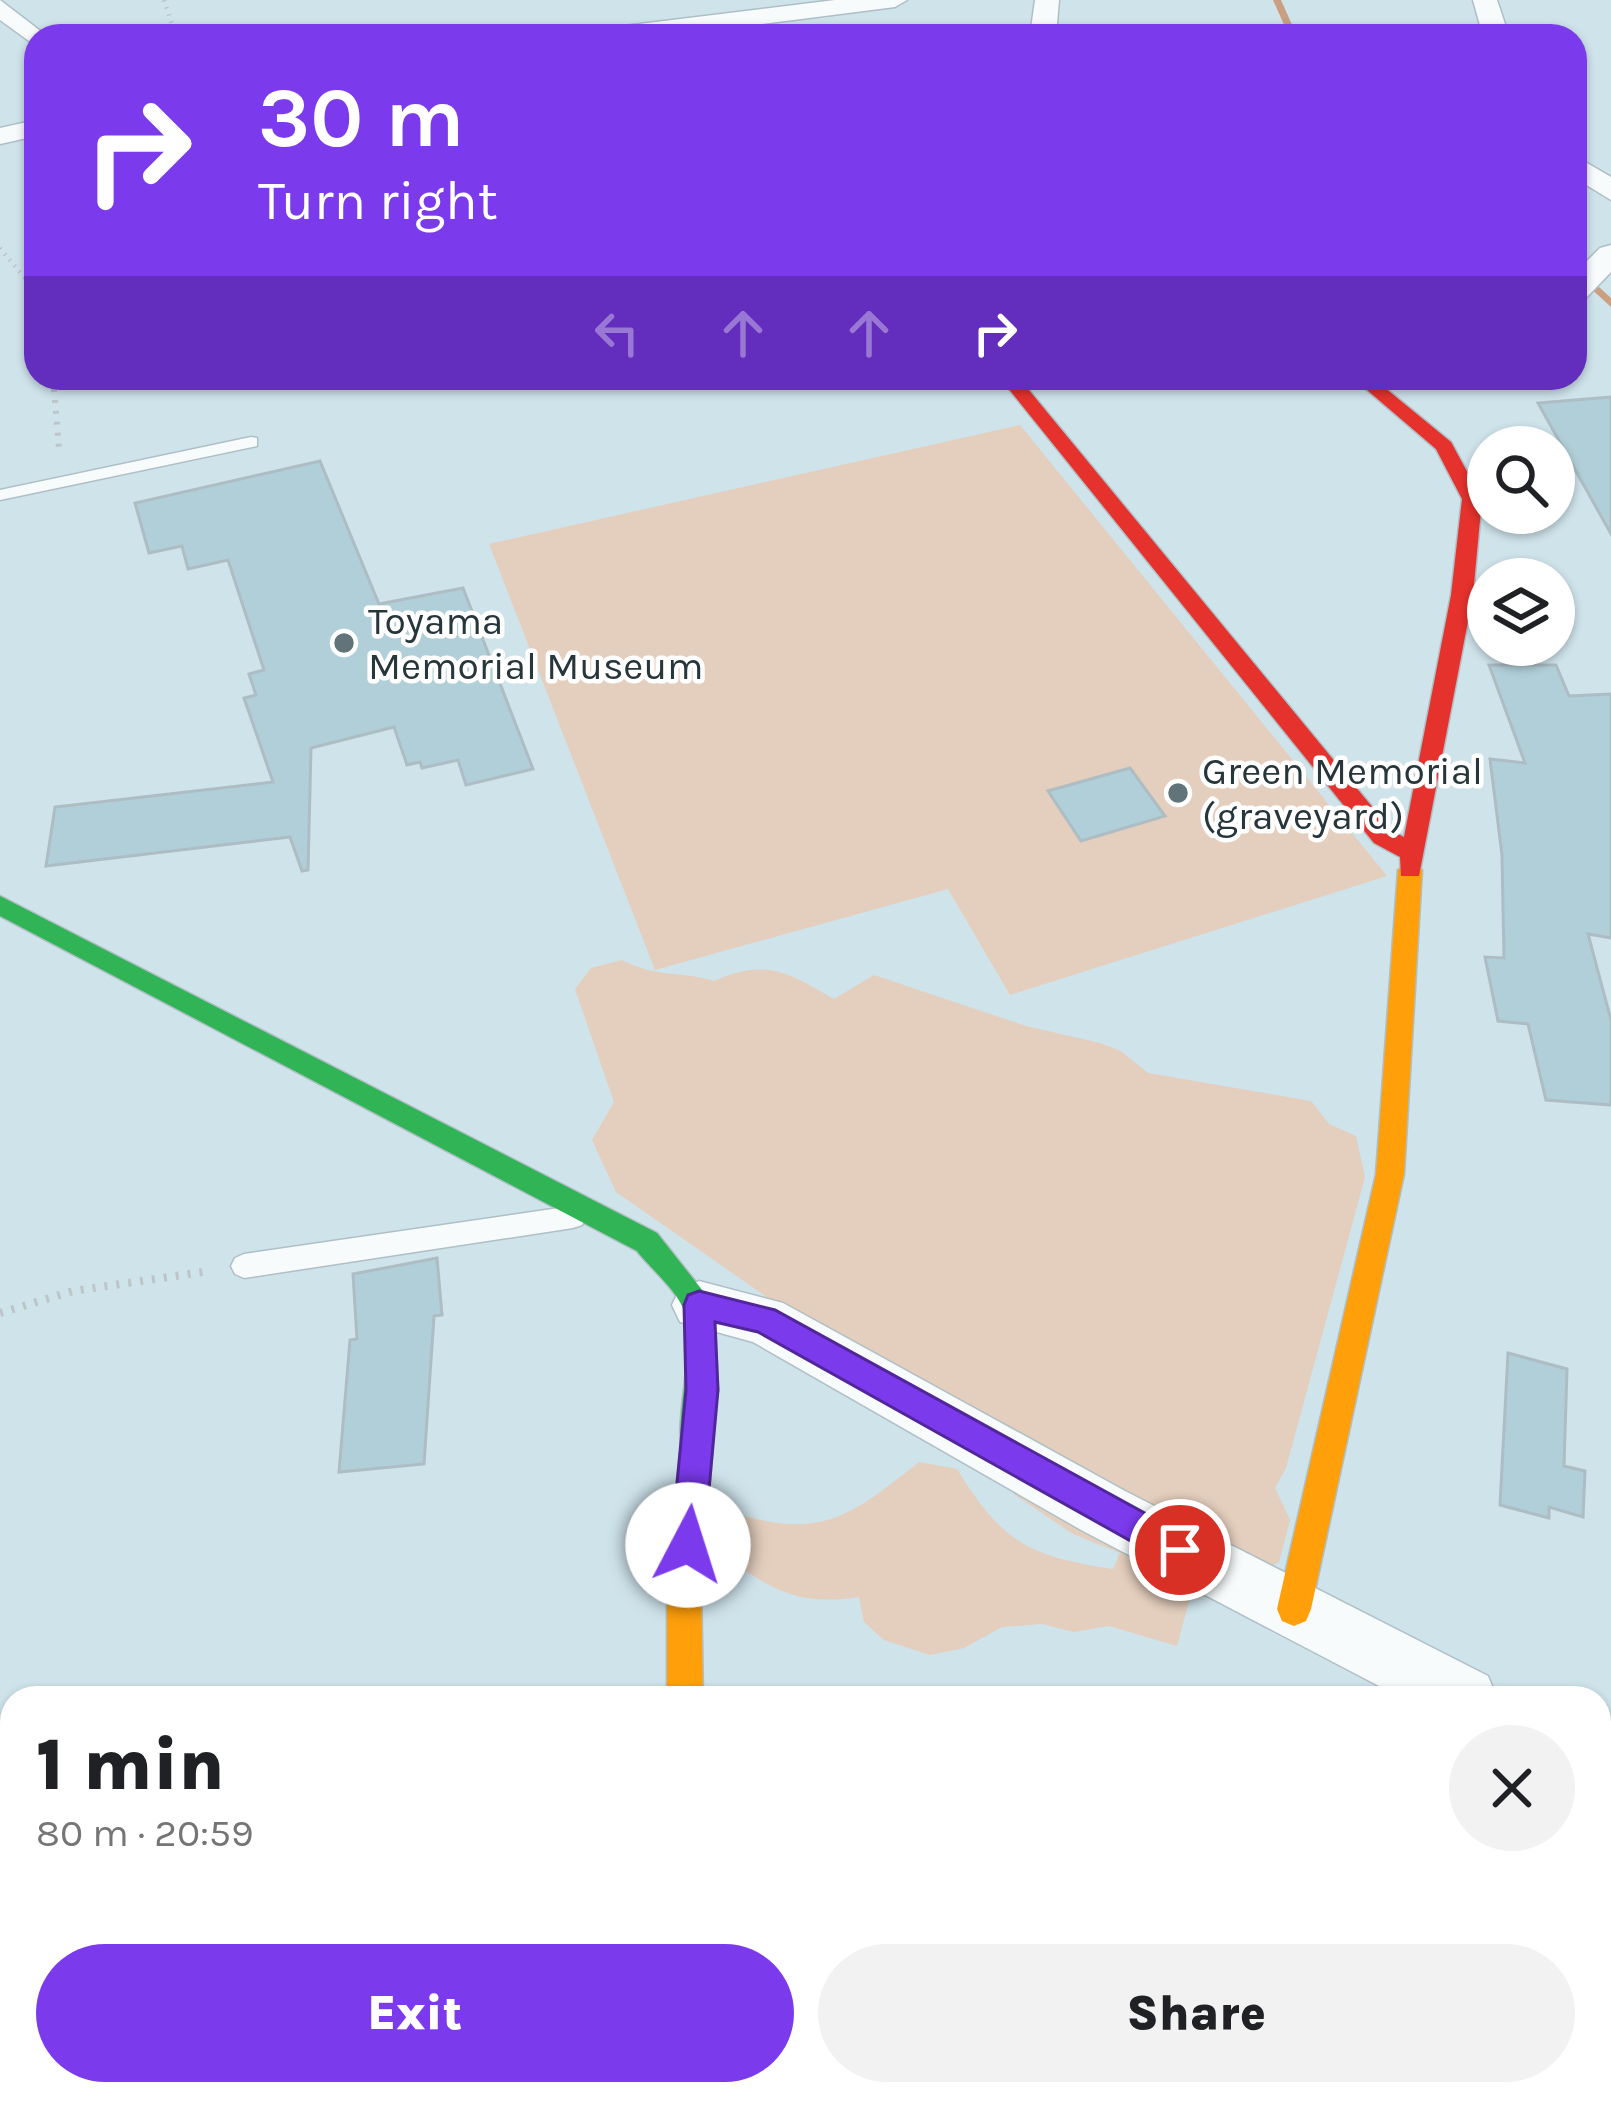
<!DOCTYPE html>
<meta charset="utf-8">
<style>
body{margin:0;font-family:Karla,sans-serif;background:#f2f2f2;color:#202124;height:100vh;display:flex;flex-direction:column;font-size:45px;white-space:nowrap}
*{box-sizing:border-box;margin:0}
p{font-size:39px;color:#757577}
.icon{flex:none;width:66px;height:66px;fill:none;stroke:currentColor;stroke-width:2;stroke-linecap:round;stroke-linejoin:round}
.map{position:relative;flex:1;overflow:hidden}
.details{position:absolute;left:0px;top:1686px;width:1611px;height:420px;display:flex;flex-direction:column;background:#fff;border-radius:36px 36px 0 0;box-shadow:0 3px 9px #0004}
.details>*{flex:none}
.guide{position:absolute;left:24px;top:24px;width:1563px;height:366px;border-radius:36px;box-shadow:0 3px 9px #0004;background:#7c3aed;color:#fff;overflow:hidden}
.buttons{position:absolute;left:1467px;top:426px;display:grid;gap:24px}
.buttons a{display:grid;place-items:center;width:108px;height:108px;border-radius:50%;background:#fff;box-shadow:0 3px 9px #0004;font-size:60px}
.pin{position:absolute;display:grid;place-items:center;width:102px;height:102px;color:#fff;margin:-51px;border:6px solid #fff;border-radius:50%;box-shadow:0 3px 12px #0007}
.me{position:absolute;width:132px;margin:-66px;rotate:5deg;stroke-linejoin:round;filter:drop-shadow(0 0 9px #0008)}
.turn{display:flex;align-items:center;gap:42px;height:252px;padding:0 36px;font-size:54px}
.turn .icon{width:156px;height:156px;stroke-width:2.5}
.turn b{display:block;font-size:84px;line-height:102px}
.lanes{display:flex;align-items:center;height:114px;padding:0 36px;background:#0003;justify-content:center;gap:60px;direction:ltr}
.lanes .off{opacity:.35}
.round{display:grid;place-items:center;flex:none;width:126px;height:126px;border-radius:63px;background:#f2f2f2}
.summary{display:flex;align-items:center;justify-content:space-between;height:204px;padding:0 36px}
h1{font-size:72px;font-weight:800;line-height:90px}
.primary-button{display:flex;gap:24px;margin-top:auto;padding:24px 36px}
.primary-button a{flex:1;height:138px;border-radius:72px;background:#7c3aed;color:#fff;font-size:48px;font-weight:800;line-height:138px;text-align:center}
.primary-button a+a{background:#f2f2f2;color:#202124}
.map>svg:first-child{display:block}
</style>
<div class="map">
<svg width="1611" height="2106" viewBox="0 0 1611 2106">
<rect width="100%" height="100%" fill="#cfe3eb"/>
<g fill="#e4cebd">
<polygon points="1020,425 1387,876 1010,995 948,889 655,970 489,544"/>
<path d="M622 960C659 979 677 970 714 981 765 958 788 972 834 999L874 975 1026 1026 1100 1043 1121 1051 1148 1073 1311 1101 1329 1124 1356 1136 1365 1177 1286 1468 1275 1488 1290 1520 1279 1562 1211 1596 1190 1598 1177 1646 1109 1626 1074 1632 1042 1624 1002 1627 964 1648 930 1655 884 1640 864 1622 859 1597C792 1607 771 1587 717 1552L735 1513C823 1541 853 1514 919 1462L957 1469C1002 1542 1028 1556 1113 1569L1120 1553 1073 1534 1015 1495 904 1378 851 1340 771 1300 616 1192 592 1140 614 1102 575 989 591 968Z"/>
</g>
<g fill="none" stroke-linecap="round" stroke-linejoin="round">
<g fill="#cba082" fill-rule="evenodd">
<polygon points="1273,0 1281,0 1297,36 1289,36"/>
<polygon points="1575,265 1611,298 1611,307 1575,274"/>
</g>
</g>
<g fill="#b1cfd8" stroke="#adbdc3" stroke-width="3">
<polygon points="1611,397 1611,534 1538,403"/>
<polygon points="320,461 379,604 463,588 533,769 466,785 458,760 422,768 420,762 407,765 394,727 311,748 308,870 302,871 290,837 46,866 55,807 273,782 244,698 256,695 249,674 264,670 228,560 188,569 182,546 149,553 135,503"/>
<polygon points="1489,665 1556,665 1569,696 1611,694 1611,938 1588,934 1611,1020 1611,1105 1546,1100 1528,1024 1498,1021 1485,957 1504,958 1502,855 1490,759 1525,763"/>
<polygon points="1130,768 1165,816 1081,841 1048,791"/>
<polygon points="437,1258 442,1315 434,1316 424,1464 339,1472 350,1340 357,1339 353,1274"/>
<polygon points="1508,1353 1567,1369 1564,1466 1585,1471 1583,1517 1549,1507 1549,1518 1500,1505"/>
</g>
<g fill="none" stroke-linecap="round" stroke-linejoin="round">
<defs>
<g id="lane">
<polygon points="251,437 257,438 257,446 0,500 0,490"/>
<polygon points="573,1206 582,1209 586,1217 582,1225 573,1228 244,1278 235,1274 231,1266 235,1258 244,1254"/>
</g>
<g id="street">
<polygon points="0,0 47,36 36,36 36,46 0,20"/>
<polygon points="835,0 907,0 895,7 668,36 594,36 607,28"/>
<polygon points="1035,0 1059,0 1056,36 1030,36"/>
<polygon points="1473,0 1497,0 1509,36 1483,36"/>
<polygon points="36,120 36,136 0,144 0,128"/>
<polygon points="1575,156 1611,177 1611,200 1575,178"/>
<polygon points="1611,245 1611,272 1586,298 1575,300 1575,273 1600,248"/>
<polygon points="699,1281 783,1303 1125,1491 1488,1676 1497,1698 1402,1698 1083,1531 753,1342 680,1322 672,1305 680,1288"/>
<polygon points="1599,1735 1611,1740 1611,1806 1599,1801"/>
<rect x="674" y="2094" width="72" height="12"/>
</g>
<path id="fast" d="M0 896 657 1233 714 1305 718 1390 707 1464 696 1468 685 1464C670 1430 697 1353 684 1311 678 1291 650 1268 637 1251L0 916Z"/>
<g id="slow">
<polygon points="1410,861 1422,870 1404,1174 1311,1609 1306,1621 1294,1626 1282,1621 1277,1609 1376,1174 1398,870"/>
<polygon points="696,1438 707,1442 712,1453 701,1584 703,1698 667,1698 667,1584 680,1453 685,1442"/>
</g>
<polygon id="jam" points="1000,378 1019,378 1392,831 1404,837 1451,595 1462,499 1436,449 1353,378 1373,378 1451,442 1482,499 1473,595 1419,876 1401,876 1400,857 1374,843"/>
</defs>
<use href="#lane" stroke="#afbfc5" stroke-width="3"/>
<use href="#street" stroke="#afbfc5" stroke-width="3"/>
<use href="#fast" stroke="#afbfc5" stroke-width="3"/>
<use href="#slow" stroke="#afbfc5" stroke-width="3"/>
<use href="#jam" stroke="#afbfc5" stroke-width="3"/>
<g stroke="#bdc5c8" stroke-width="4.5" stroke-dasharray="1.5 6" stroke-linecap="butt">
<polyline points="164,0 176,36"/>
<polyline points="0,248 36,292"/>
</g>
<polyline stroke="#bdc5c8" stroke-width="6" stroke-dasharray="3 8" stroke-linecap="butt" points="53,378 59,449"/>
<polyline stroke="#bdc5c8" stroke-width="8" stroke-dasharray="3 9" stroke-linecap="butt" points="0,1313 73,1291 210,1271"/>
<use href="#lane" fill="#f8fbfc" fill-rule="evenodd"/>
<use href="#street" fill="#f8fbfc" fill-rule="evenodd"/>
<use href="#fast" fill="#30b455" fill-rule="evenodd"/>
<use href="#slow" fill="#ff9f0a" fill-rule="evenodd"/>
<use href="#jam" fill="#e5322d" fill-rule="evenodd"/>
</g>
<polygon fill="#7c3aed" stroke="#51269a" stroke-width="3" points="699,1291 775,1310 1192,1539 1197,1550 1192,1562 1180,1567 1168,1562 758,1332 715,1322 718,1390 704,1545 699,1557 688,1562 676,1557 671,1545 686,1390 684,1305 688,1295"/>
<g fill="#627379" stroke="#fff" stroke-width="4.5">
<circle cx="344" cy="643" r="12"/>
<circle cx="1178" cy="793" r="12"/>
</g>
<g text-anchor="middle" dominant-baseline="central" stroke-width="9" stroke-linejoin="round" paint-order="stroke">
<g font-size="39" fill="#27363b" stroke="#fff" text-anchor="start">
<text x="368" y="621">Toyama<tspan x="368" dy="45">Memorial Museum</tspan></text>
<text x="1202" y="771">Green Memorial<tspan x="1202" dy="45">(graveyard)</tspan></text>
</g>
</g>
</svg>
<div class="buttons">
<a><svg class="icon" aria-label="search" viewBox="0 0 24 24"><circle cx="10" cy="10" r="6"/><path d="M15 15l6 6"/></svg></a>
<a><svg class="icon" aria-label="layers" viewBox="0 0 24 24"><path d="M12 4l9 5-9 5-9-5zM3 14l9 5 9-5"/></svg></a>
</div>
<div class="pin" style="left:1180px;top:1550px;background:#d93025"><svg class="icon" aria-label="arrive" viewBox="0 0 24 24"><path d="M6 21V4h12l-3 4 3 4H6"/></svg></div>
<svg class="me" style="left:688px;top:1545px" viewBox="-20 -20 40 40"><circle r="19" fill="#fff"/><path d="M0-13L10 11 0 6-10 11z" fill="#7c3aed"/></svg>
<div class="guide">
<div class="turn"><svg class="icon" aria-label="right" viewBox="0 0 24 24"><path d="M7 20v-9h11M14 6l5 5-5 5"/></svg><div><b>30 m</b>Turn right</div></div>
<div class="lanes"><svg class="icon off" aria-label="left" viewBox="0 0 24 24"><path d="M17 20v-9H6M10 6l-5 5 5 5"/></svg><svg class="icon off" aria-label="ahead" viewBox="0 0 24 24"><path d="M12 20V5M6 11l6-6 6 6"/></svg><svg class="icon off" aria-label="ahead" viewBox="0 0 24 24"><path d="M12 20V5M6 11l6-6 6 6"/></svg><svg class="icon" aria-label="right" viewBox="0 0 24 24"><path d="M7 20v-9h11M14 6l5 5-5 5"/></svg></div>
</div>
<section class="details">
<div class="summary"><div><h1>1 min</h1><p>80 m · 20:59</p></div><a class="round"><svg class="icon" aria-label="close" viewBox="0 0 24 24"><path d="M6 6l12 12M18 6L6 18"/></svg></a></div>
<div class="primary-button"><a>Exit</a><a>Share</a></div>
</section>
</div>
